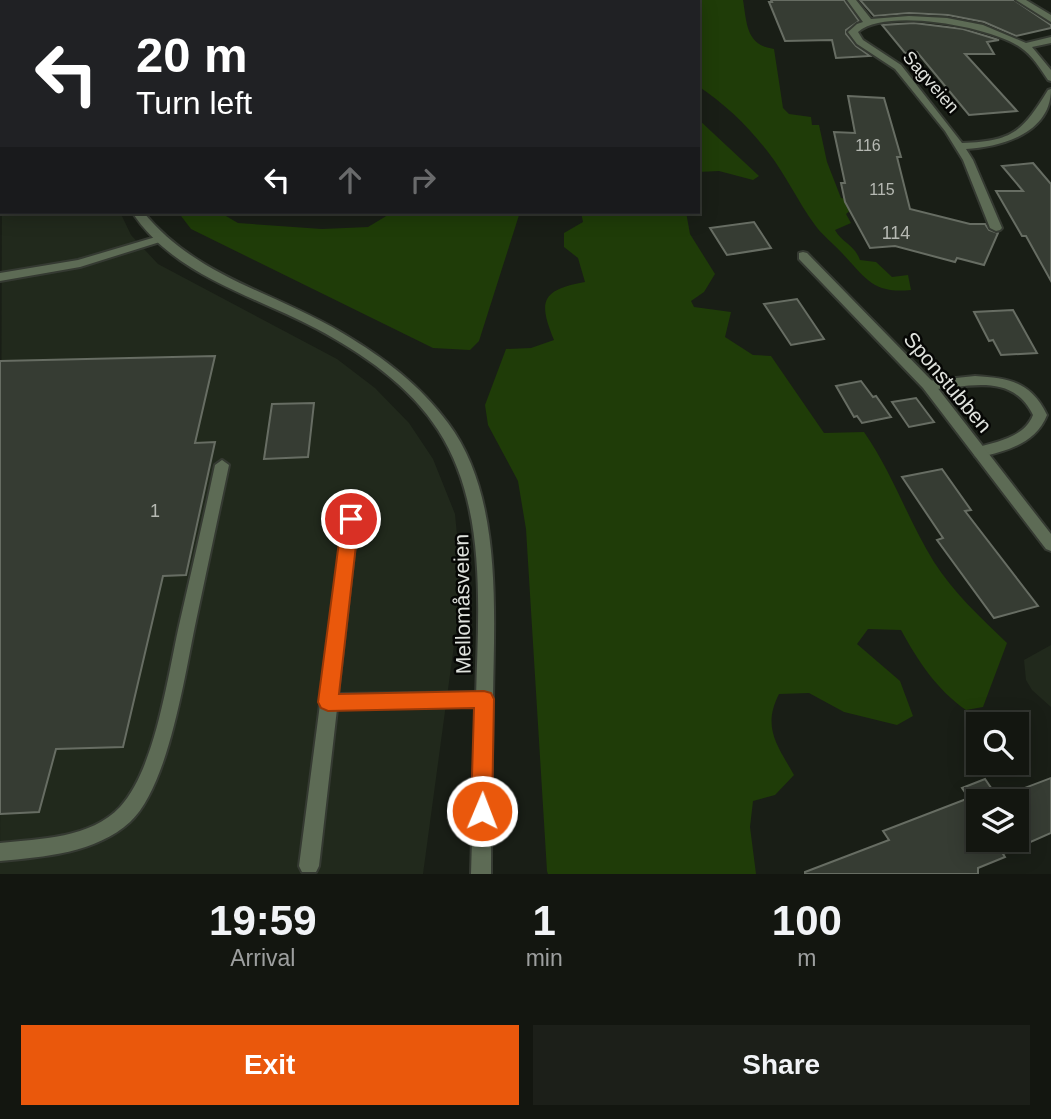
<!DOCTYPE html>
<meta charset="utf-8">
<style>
body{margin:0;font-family:Helvetica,sans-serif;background:#1c1f19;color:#f1f3f6;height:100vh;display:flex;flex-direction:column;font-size:26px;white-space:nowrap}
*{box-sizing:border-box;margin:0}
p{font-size:23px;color:#9d9f9f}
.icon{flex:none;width:38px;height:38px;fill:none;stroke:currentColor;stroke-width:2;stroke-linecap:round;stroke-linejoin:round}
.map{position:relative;height:874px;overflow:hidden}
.sheet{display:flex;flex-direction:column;background:#131610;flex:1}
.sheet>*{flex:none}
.guide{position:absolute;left:0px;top:0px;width:700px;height:214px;box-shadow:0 4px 18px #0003,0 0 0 2px #323530;background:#202124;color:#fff;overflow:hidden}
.fabs{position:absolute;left:966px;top:712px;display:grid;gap:14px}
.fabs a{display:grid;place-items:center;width:63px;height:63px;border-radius:0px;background:#131610;box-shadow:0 4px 18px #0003,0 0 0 2px #323530;font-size:35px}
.pin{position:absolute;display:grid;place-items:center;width:60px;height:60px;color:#fff;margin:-30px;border:4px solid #fff;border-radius:50%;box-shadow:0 2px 7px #0007}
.me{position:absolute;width:77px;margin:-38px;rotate:1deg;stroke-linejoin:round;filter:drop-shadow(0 0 5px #0008)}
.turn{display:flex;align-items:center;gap:24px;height:147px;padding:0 21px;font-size:32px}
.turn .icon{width:91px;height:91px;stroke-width:2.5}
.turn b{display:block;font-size:49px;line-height:60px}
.lanes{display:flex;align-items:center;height:66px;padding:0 21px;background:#0003;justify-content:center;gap:35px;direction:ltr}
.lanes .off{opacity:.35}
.eta{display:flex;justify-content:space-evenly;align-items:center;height:119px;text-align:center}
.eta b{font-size:42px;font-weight:800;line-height:49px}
.primary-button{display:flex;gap:14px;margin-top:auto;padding:14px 21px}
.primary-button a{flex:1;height:80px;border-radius:0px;background:#ea580c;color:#fff;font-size:28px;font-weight:800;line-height:80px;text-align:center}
.primary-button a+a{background:#1c1f19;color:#f1f3f6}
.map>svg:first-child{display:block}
</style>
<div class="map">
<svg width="1051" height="874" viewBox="0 0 1051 874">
<rect width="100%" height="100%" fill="#191e16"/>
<g fill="#21291c">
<polygon points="2,175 2,212 120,212 131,235 158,264 337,359 375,388 409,423 433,459 455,514 462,586 423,874 0,874"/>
<polygon points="1051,645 1051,707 1032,690 1026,680 1024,660"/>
</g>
<g fill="#1f3c08">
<path d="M623 0H743C747 24 746 45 774 49L783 108 789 114 811 117 812 125H819L827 162 841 198 846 199 853 208 846 214 851 223 835 230C842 243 854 244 860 260L876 262 892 277 908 275 911 290C872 294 865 277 841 252 833 243 822 235 815 225 798 202 786 175 768 152 748 126 725 104 698 86V2Z"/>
<polygon points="698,119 759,176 753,180 719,171 698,172"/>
<polygon points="178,212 219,212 238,223 322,229 368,227 393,212 520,212 479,341 470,350 433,348 191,229"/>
<path d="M581 212H686L690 234 715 274 704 292 691 301 694 307 731 312 725 337 753 355 771 356 824 433 864 432C893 474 908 520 934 562 953 592 981 618 1007 643L983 707 966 710C937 690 918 661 901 630L868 629 857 644 900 681 913 716 897 725 844 712 809 693 779 694C762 727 777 745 794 775L775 795 753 801 750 827 756 874H548L547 871 526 529 518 481 488 425 485 405 506 349 531 348 554 340C538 301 541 290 585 282L578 258 564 247V233L583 222Z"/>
</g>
<g fill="#363c33" stroke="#676d63" stroke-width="2" fill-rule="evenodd">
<polygon points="771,0 844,0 859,21 846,30 846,34 856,46 870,56 836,58 832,40 785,41 769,2 772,2"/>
<polygon points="860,0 1014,0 1051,25 1051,28 1016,36 984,22 948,15 909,13 874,16"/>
<polygon points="914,23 963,29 999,40 987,42 994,54 965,54 1017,111 969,115 917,52 905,53 882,25"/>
<polygon points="848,96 884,98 901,157 897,157 910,209 970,224 985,224 989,230 998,233 984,265 957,258 955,262 895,246 870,248 845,202 841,183 845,183 834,132 855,133"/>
<polygon points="1033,163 1051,184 1051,281 1026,236 1022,236 996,191 1023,191 1002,166"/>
<polygon points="754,222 771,248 727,255 710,228"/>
<polygon points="797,299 824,339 791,345 764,304"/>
<polygon points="1013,310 1037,353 1001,355 993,340 989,341 974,312"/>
<polygon points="215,356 195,443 215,442 186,575 163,576 123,747 56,749 39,812 0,814 0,361"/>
<polygon points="861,381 873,397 876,396 891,417 862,423 857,416 854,417 836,386"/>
<polygon points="916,398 934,422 909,427 892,402"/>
<polygon points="314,403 308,457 264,459 272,404"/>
<polygon points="942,469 971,510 965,511 1038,606 994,618 937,540 943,538 902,477"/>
<path d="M1051 778V833L1003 854 1005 857 978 868V874H805V872L889 840 883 831 969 798 962 788 985 779 998 798ZM978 802H1017V840H978Z"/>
</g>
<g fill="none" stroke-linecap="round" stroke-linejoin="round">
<defs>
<g id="lane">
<rect x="125" y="0" width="8" height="2"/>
<polygon points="317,0 330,0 316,2"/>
<polygon points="159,236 163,237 163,241 80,267 0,281 0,273 78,260"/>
<path d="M975 376C1009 378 1031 382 1047 415 1036 443 1007 451 980 457L975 456 973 452 975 448C996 442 1024 438 1033 415 1007 360 937 401 921 385L928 381Z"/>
<path d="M222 460 229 465C218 517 207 569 196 621 185 673 169 786 130 822 96 853 44 857 0 861V843C40 839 91 838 120 807 156 768 168 673 180 621 192 569 204 517 215 465Z"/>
<polygon points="351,513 356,515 358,519 338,694 484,692 490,694 493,699 490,704 484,706 337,709 319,866 316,872 302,872 299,866 344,519 346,515"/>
</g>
<g id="street">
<rect x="63" y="0" width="8" height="2"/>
<polygon points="178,0 186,0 177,2"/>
<polygon points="340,0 349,0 350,2 341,2"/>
<path d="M847 0H856L871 19 909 16 947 18 983 25 1026 43 1051 37V43L1032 47 1051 70V81L1048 80C1040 68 1032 55 1020 47 990 27 887 7 858 32L863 40 901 65 962 143C1013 141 1022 132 1048 90L1051 89C1051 133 1002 147 966 149L973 160 1002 228 1000 230 996 231 990 228 963 160 945 131 895 69 857 44 848 32 857 24 863 22Z"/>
<polygon points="1016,0 1026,0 1051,15 1051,22"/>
<polygon points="0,156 2,156 0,163"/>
<path d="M132 212H143C199 279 273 291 344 334 384 358 420 385 448 423 503 496 494 612 493 700 492 758 491 816 491 874H471C473 816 474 757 476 699 478 611 488 507 438 430 410 386 362 353 317 329 253 295 174 276 132 212Z"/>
<polygon points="803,252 807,253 933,382 1051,534 1051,551 1046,549 923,388 799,259 799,253"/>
</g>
</defs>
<use href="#lane" stroke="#353a32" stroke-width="4"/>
<use href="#street" stroke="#353a32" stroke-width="4"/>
<use href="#lane" fill="#5d6b55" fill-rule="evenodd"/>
<use href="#street" fill="#5d6b55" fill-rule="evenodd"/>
</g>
<polygon fill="#ea580c" stroke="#983908" stroke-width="2" points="351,513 357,515 359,519 339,694 484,691 491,693 494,699 492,811 489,817 482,820 474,817 471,811 474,708 328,711 321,708 318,702 342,519 345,515"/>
<g text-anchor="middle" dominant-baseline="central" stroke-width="5" stroke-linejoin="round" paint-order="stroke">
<g font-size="16" fill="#b6b9b3">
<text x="868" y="145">116</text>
<text x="882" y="189">115</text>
</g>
<g font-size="18" fill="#e0e3de" stroke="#060705">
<text transform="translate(931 82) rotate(49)">Sagveien</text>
</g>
<g font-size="18" fill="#b6b9b3">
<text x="896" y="233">114</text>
<text x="155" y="511">1</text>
</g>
<g font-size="21" fill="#e0e3de" stroke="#060705">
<text transform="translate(948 382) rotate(50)">Sponstubben</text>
<text transform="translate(462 604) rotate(-91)">Mellomåsveien</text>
</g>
</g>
</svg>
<div class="fabs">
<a><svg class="icon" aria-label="search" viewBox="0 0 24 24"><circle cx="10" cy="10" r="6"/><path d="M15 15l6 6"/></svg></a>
<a><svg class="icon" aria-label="layers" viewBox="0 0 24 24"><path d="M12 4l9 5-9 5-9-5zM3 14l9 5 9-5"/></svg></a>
</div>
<div class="pin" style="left:351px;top:519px;background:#d93025"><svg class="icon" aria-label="arrive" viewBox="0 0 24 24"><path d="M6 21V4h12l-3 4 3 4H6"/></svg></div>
<svg class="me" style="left:482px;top:811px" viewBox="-20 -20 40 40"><circle r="17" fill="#ea580c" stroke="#fff" stroke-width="3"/><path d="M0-11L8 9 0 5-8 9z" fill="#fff"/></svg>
<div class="guide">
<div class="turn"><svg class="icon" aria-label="left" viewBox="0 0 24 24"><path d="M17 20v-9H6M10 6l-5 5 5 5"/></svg><div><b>20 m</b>Turn left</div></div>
<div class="lanes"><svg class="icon" aria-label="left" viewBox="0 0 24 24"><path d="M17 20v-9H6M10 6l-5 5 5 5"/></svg><svg class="icon off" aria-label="ahead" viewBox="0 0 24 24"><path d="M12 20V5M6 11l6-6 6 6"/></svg><svg class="icon off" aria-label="right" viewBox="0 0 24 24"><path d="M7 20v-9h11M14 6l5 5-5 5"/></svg></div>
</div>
</div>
<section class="sheet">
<div class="eta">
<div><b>19:59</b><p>Arrival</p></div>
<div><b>1</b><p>min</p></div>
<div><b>100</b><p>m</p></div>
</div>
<div class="primary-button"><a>Exit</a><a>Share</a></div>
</section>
